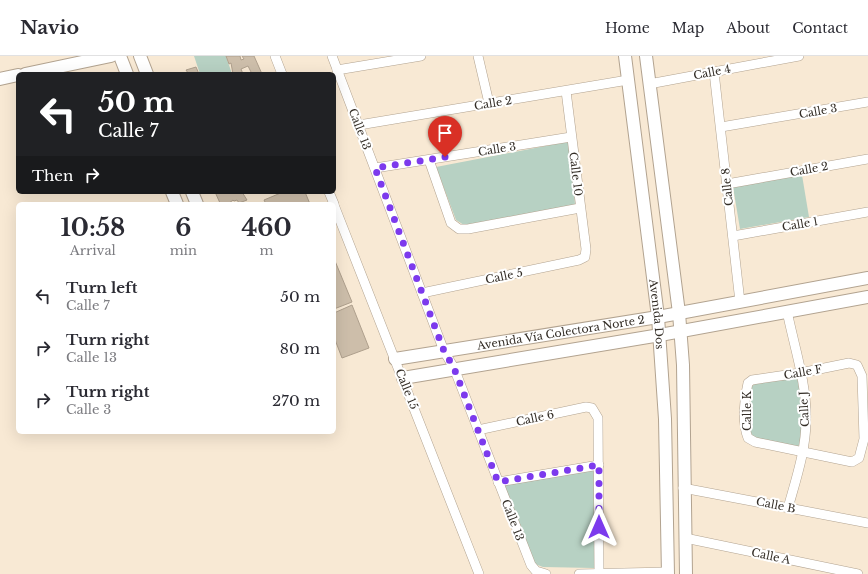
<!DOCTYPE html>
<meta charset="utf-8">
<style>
body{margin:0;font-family:"Libre Baskerville",serif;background:#f7f7f7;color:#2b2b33;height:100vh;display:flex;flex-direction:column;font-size:15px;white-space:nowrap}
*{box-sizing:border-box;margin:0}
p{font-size:13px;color:#7c7c81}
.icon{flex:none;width:22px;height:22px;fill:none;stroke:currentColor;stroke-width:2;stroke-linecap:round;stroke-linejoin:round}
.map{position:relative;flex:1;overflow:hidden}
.drawer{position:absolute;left:16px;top:146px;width:320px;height:232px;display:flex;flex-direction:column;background:#fff;border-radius:6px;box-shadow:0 4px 16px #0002}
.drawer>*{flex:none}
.hud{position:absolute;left:16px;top:16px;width:320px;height:122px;border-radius:6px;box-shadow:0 4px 16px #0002;background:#202124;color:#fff;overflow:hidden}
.pin{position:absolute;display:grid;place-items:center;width:34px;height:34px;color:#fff;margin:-41px -17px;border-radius:50% 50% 50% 0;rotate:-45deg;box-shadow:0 0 4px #0007}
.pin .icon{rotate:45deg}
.me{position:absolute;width:44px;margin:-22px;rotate:0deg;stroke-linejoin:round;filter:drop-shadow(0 0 3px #0008)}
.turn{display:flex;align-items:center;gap:14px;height:84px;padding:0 16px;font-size:18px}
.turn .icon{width:52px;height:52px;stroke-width:2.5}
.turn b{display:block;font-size:28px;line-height:34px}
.then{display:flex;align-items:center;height:38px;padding:0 16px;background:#0003;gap:8px;font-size:15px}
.eta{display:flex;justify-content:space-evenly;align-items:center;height:68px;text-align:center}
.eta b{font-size:24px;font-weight:800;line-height:28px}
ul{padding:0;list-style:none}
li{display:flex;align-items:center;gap:12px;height:52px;padding:0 16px}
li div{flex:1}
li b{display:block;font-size:15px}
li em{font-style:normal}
header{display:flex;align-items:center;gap:24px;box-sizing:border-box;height:56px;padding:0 20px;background:#fff;border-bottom:1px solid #e1e1e2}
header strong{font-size:19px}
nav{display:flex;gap:22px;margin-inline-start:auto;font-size:14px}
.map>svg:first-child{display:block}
</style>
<header>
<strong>Navio</strong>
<nav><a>Home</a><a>Map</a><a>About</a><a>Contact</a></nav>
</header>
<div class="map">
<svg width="868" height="518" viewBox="0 0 868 518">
<rect width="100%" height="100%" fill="#f8e9d4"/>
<g fill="#b7d1c3">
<polygon points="194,0 226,0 232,18 200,18"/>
<polygon points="571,85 575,149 464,169 456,164 436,111"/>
<polygon points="802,119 809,161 740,173 733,131"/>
<polygon points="796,322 798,325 803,354 801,388 796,391 753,383 751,380 751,331 755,328"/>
<polygon points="592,414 597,418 598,509 594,512 543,511 535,508 504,430 507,427"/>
</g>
<g fill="#cdbeaa" stroke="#afa08d">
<polygon points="226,0 240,0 241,4 244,3 242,0 254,0 262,18 252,18 248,10 241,13 243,18 233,18 231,7 229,8"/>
<polygon points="196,11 199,18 186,18 188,17 186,14"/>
<polygon points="215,136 242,136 247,144 239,147 237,144 234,145 233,144 228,148 219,148 220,147"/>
<polygon points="283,136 305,136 310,148 266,148 264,144"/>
<polygon points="334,205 335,205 352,246 334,253"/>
<polygon points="352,249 369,292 342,302 334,281 334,257"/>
</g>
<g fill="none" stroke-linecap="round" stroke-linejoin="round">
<defs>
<g id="street">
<polyline points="275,0 282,18"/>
<polyline points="332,0 444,295 454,312 531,509 536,515 546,518"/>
<polyline points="478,0 489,47"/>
<polyline points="337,14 421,0"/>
<polyline points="714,16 740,246"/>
<polyline points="649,28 799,0"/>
<polyline points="359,69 628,24"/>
<polyline points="721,71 868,46"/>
<polyline points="429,104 451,167 459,173 468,173 580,152"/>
<polyline points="375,112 571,81"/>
<polyline points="727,128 868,103"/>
<polyline points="329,136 334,148"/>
<polyline points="334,149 479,518"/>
<polyline points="733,180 868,156"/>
<polyline points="422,237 579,204 585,201 586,193 566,35"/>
<path d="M787 255C794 290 807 328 806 364 806 394 796 423 788 452"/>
<path d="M849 307 857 309 862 320 864 383 859 402 852 406 755 386 748 382C742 367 744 343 748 327L752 324 800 317Z"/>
<polyline points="478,374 586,351 592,352 598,362 599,518"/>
<polyline points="498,426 599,409"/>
<polyline points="683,432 868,467"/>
<polyline points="685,482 858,518"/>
<polyline points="579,518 668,516"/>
</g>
<g id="secondary">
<polyline points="120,0 127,18"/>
<polyline points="140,0 147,18"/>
<path id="s1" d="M625 0 658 261 665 363 668 518"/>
<polyline points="646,0 679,257 683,309 686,518"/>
<polyline points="25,18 111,0"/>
<polyline points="0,23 18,19"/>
<polyline points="172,136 177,148"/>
<polyline points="192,136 197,148"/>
<path id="s2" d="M395 303 658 261 868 222"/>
<polyline points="403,322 660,279 868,241"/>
</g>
</defs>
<use href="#street" stroke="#b2a390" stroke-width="10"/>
<use href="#secondary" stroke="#b2a390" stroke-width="14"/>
<use href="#street" stroke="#fff" stroke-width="9"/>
<use href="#secondary" stroke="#fff" stroke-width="12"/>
</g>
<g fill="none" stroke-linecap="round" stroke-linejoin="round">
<polyline stroke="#7c3aed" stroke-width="7" stroke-dasharray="0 12.6" points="445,101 375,112 444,295 454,312 498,426 599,409 599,471"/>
</g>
<g text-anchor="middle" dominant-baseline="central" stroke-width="4" stroke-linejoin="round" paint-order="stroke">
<g font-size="11" fill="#332d26" stroke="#fff">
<text transform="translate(712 16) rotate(-11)">Calle 4</text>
<text transform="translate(493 47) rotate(-9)">Calle 2</text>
<text transform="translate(818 55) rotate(-10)">Calle 3</text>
<text transform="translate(360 73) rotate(69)">Calle 13</text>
<text transform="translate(497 93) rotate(-9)">Calle 3</text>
<text transform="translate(809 113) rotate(-10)">Calle 2</text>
<text transform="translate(576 118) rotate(83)">Calle 10</text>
<text transform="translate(727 131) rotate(-96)">Calle 8</text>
<text transform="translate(800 168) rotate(-10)">Calle 1</text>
<text transform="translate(504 220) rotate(-12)">Calle 5</text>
<text stroke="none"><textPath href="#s1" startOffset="260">Avenida Dos</textPath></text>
<text stroke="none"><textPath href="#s2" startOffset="168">Avenida Vía Colectora Norte 2</textPath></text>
<text transform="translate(803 316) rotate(-10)">Calle F</text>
<text transform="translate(407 333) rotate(68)">Calle 15</text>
<text transform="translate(804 353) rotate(-93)">Calle J</text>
<text transform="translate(747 355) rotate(-90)">Calle K</text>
<text transform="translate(535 362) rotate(-12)">Calle 6</text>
<text transform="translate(776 449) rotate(11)">Calle B</text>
<text transform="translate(513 464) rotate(69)">Calle 13</text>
<text transform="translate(771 500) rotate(12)">Calle A</text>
</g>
</g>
</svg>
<div class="pin" style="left:445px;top:101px;background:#d93025"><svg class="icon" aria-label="arrive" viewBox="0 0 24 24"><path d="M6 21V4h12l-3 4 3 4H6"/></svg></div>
<svg class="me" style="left:599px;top:471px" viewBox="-20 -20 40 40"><path d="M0-17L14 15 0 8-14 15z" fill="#7c3aed" stroke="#fff" stroke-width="4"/></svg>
<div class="hud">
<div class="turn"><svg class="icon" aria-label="left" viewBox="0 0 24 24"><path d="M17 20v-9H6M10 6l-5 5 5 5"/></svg><div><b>50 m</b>Calle 7</div></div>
<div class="then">Then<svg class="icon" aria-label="right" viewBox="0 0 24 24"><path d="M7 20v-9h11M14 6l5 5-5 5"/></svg></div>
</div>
<section class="drawer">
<div class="eta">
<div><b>10:58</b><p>Arrival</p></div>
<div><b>6</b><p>min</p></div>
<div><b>460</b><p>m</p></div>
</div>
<ul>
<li><svg class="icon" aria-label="left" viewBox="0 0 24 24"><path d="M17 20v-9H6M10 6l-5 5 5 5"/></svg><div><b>Turn left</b><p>Calle 7</p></div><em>50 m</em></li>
<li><svg class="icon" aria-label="right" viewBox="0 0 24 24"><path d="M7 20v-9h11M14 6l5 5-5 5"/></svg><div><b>Turn right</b><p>Calle 13</p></div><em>80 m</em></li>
<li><svg class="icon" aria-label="right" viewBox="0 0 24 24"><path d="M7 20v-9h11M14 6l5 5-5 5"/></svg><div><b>Turn right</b><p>Calle 3</p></div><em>270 m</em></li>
</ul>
</section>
</div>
